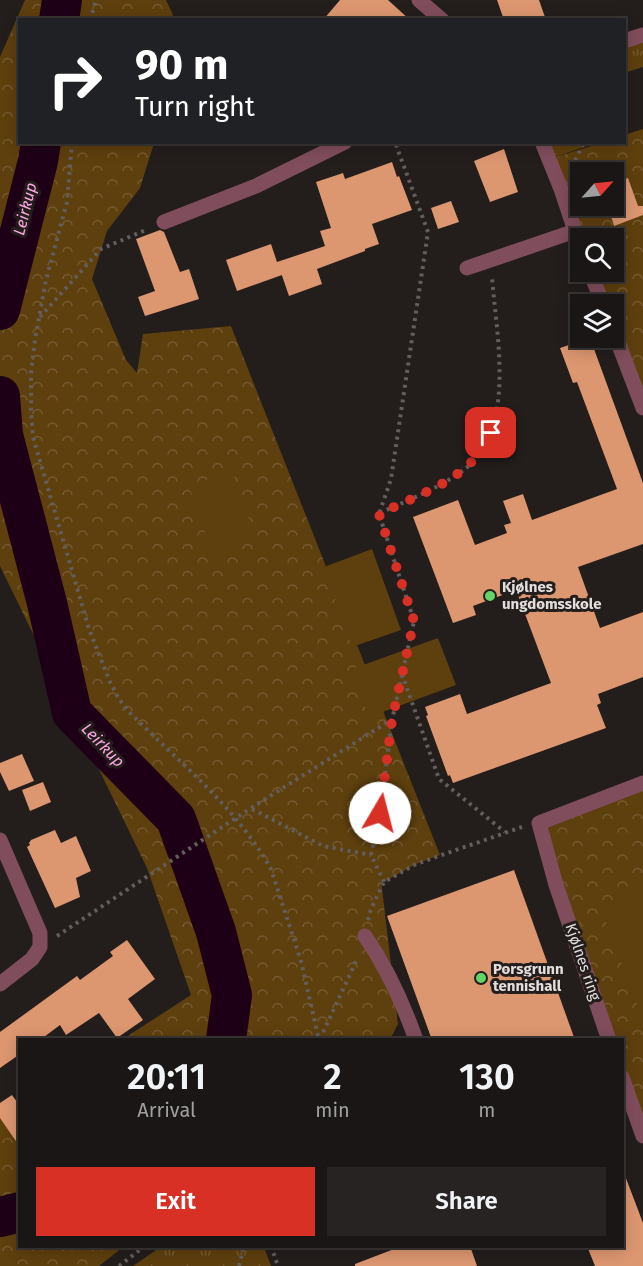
<!DOCTYPE html>
<meta charset="utf-8">
<style>
body{margin:0;font-family:"Fira Sans",sans-serif;background:#272322;color:#f1f3f6;height:100vh;display:flex;flex-direction:column;font-size:22px;white-space:nowrap}
*{box-sizing:border-box;margin:0}
p{font-size:20px;color:#9f9fa0}
.icon{flex:none;width:33px;height:33px;fill:none;stroke:currentColor;stroke-width:2;stroke-linecap:round;stroke-linejoin:round}
.map{position:relative;flex:1;overflow:hidden}
.drawer{position:absolute;left:18px;top:1038px;width:606px;height:210px;display:flex;flex-direction:column;background:#1a1615;border-radius:0px;box-shadow:0 3px 15px #0003,0 0 0 2px #383534}
.drawer>*{flex:none}
.banner{position:absolute;left:18px;top:18px;width:608px;height:126px;border-radius:0px;box-shadow:0 3px 15px #0003,0 0 0 2px #383534;background:#202124;color:#fff;overflow:hidden}
.needle{width:39px;rotate:63deg}
.fabs{position:absolute;left:570px;top:162px;display:grid;gap:12px}
.fabs a{display:grid;place-items:center;width:54px;height:54px;border-radius:0px;background:#1a1615;box-shadow:0 3px 15px #0003,0 0 0 2px #383534;font-size:30px}
.pin{position:absolute;display:grid;place-items:center;width:51px;height:51px;color:#fff;margin:-26px;border-radius:12px;box-shadow:0 3px 9px #0006}
.me{position:absolute;width:66px;margin:-33px;rotate:8deg;stroke-linejoin:round;filter:drop-shadow(0 0 4px #0008)}
.turn{display:flex;align-items:center;gap:21px;height:126px;padding:0 18px;font-size:27px}
.turn .icon{width:78px;height:78px;stroke-width:2.5}
.turn b{display:block;font-size:42px;line-height:51px}
.eta{display:flex;justify-content:space-evenly;align-items:center;height:102px;text-align:center}
.eta b{font-size:36px;font-weight:600;line-height:42px}
.cta{display:flex;gap:12px;margin-top:auto;padding:12px 18px}
.cta a{flex:1;height:69px;border-radius:0px;background:#d93025;color:#fff;font-size:24px;font-weight:600;line-height:69px;text-align:center}
.cta a+a{background:#272322;color:#f1f3f6}
.map>svg:first-child{display:block}
</style>
<div class="map">
<svg width="643" height="1266" viewBox="0 0 643 1266">
<defs>
<pattern id="grass-tufts" width="24" height="20" patternUnits="userSpaceOnUse" patternTransform="scale(1.5)"><rect width="24" height="20" fill="#5e3f0e"/><path d="M3 7l-1-3M5 7V3M7 7l1-3M15 17l-1-3M17 17v-4M19 17l1-3" fill="none" stroke="#755a31"/></pattern>
<pattern id="forest-crowns" width="20" height="18" patternUnits="userSpaceOnUse" patternTransform="scale(1.5)"><rect width="20" height="18" fill="#5e3f0e"/><path d="M2 6a3 3 0 1 1 6 0M12 15a3 3 0 1 1 6 0" fill="none" stroke="#755a31"/></pattern>
</defs>
<rect width="100%" height="100%" fill="#231d1c"/>
<g fill="url(#grass-tufts)">
<polygon points="643,35 643,67 624,73 624,41"/>
<polygon points="599,142 549,159 542,143"/>
<polygon points="162,1246 264,1247 271,1266 133,1266"/>
</g>
<g fill="url(#forest-crowns)" fill-rule="evenodd">
<polygon points="25,0 166,0 173,15 171,19 20,20 20,142 154,143 140,188 107,231 92,279 126,360 137,373 143,334 231,326 440,855 416,864 384,882 381,880 398,1024 390,1039 123,1039 191,995 147,868 0,566 0,57"/>
<path d="M643 129V408L614 332V304H603L590 272H614V238H580L549 159 601 143 624 142V135ZM580 172H614V206H580Z"/>
<polygon points="643,783 643,1136 623,1077 622,1040 609,1039 539,823"/>
<polygon points="19,1098 20,1246 123,1247 99,1266 0,1266 0,1108"/>
</g>
<g fill="#5e3f0e">
<polygon points="232,471 256,539 213,554 189,486"/>
<polygon points="372,549 401,630 352,647 324,567"/>
<polygon points="438,638 456,685 369,717 352,669"/>
<polygon points="643,892 643,1020 601,908"/>
</g>
<g fill="none" stroke-linecap="round" stroke-linejoin="round">
<g stroke="#1e0016" stroke-width="40">
<polyline points="59,20 62,0"/>
<polyline points="0,310 38,161 41,142"/>
<polyline points="0,396 3,435 47,603 72,713 176,819 216,932 232,995 226,1040"/>
<polyline points="0,1217 20,1212"/>
</g>
</g>
<g fill="#dc9670">
<polygon points="340,0 388,0 410,20 323,20"/>
<polygon points="497,0 539,0 546,20 504,20"/>
<polygon points="504,149 518,192 490,202 474,161"/>
<polygon points="392,162 397,177 399,176 412,210 372,224 379,244 365,249 365,251 317,269 322,284 289,296 279,267 282,275 237,291 226,260 271,244 277,262 325,246 320,231 331,228 316,182 343,173 345,179"/>
<polygon points="628,178 638,206 643,206 643,215 614,226 608,206 614,206 614,183"/>
<polygon points="451,201 459,222 438,229 431,208"/>
<polygon points="160,230 164,232 180,272 189,269 199,299 145,316 138,297 155,291 136,239"/>
<polygon points="590,338 643,483 643,544 578,567 600,628 643,612 643,677 598,694 601,703 597,705 606,728 453,783 450,775 448,776 426,716 428,715 425,707 460,694 467,714 551,683 516,590 473,606 476,615 453,623 413,517 458,500 475,545 507,533 504,525 511,523 503,501 523,494 532,520 617,489 577,382 573,383 560,348"/>
<polygon points="22,754 34,781 9,791 0,772 0,763"/>
<polygon points="43,782 51,802 30,811 22,790"/>
<polygon points="55,830 61,843 76,836 91,871 76,878 80,897 55,908 27,847 30,845 29,843 31,840"/>
<polygon points="514,870 575,1040 432,1040 387,916"/>
<polygon points="127,940 155,979 128,999 143,1020 117,1038 99,1013 66,1035 60,1025 40,1040 20,1040 20,1054 0,1068 0,1032 77,976 80,980 113,956 110,952"/>
<polygon points="12,1095 20,1106 20,1147 0,1118 0,1103"/>
<polygon points="624,1173 643,1223 643,1266 595,1266 587,1246 622,1246 622,1174"/>
<polygon points="402,1246 470,1246 477,1266 355,1266 355,1264"/>
</g>
<g fill="none" stroke-linecap="round" stroke-linejoin="round">
<g stroke="#635d5c" stroke-width="4" stroke-dasharray="3 4.5" stroke-linecap="butt">
<polyline points="90,20 96,0"/>
<path d="M72 142 67 202 46 280 35 340 31 373V411L33 437 89 629 110 682 119 699 129 712C179 762 236 807 271 869L301 961 319 1040"/>
<polyline points="572,167 584,142"/>
<polyline points="40,317 101,249 148,229"/>
<path d="M380 513C408 500 440 488 465 469 517 430 496 333 492 277"/>
<polyline points="402,674 439,779 505,832"/>
<polyline points="252,809 323,846 371,855"/>
<polyline points="384,882 371,855 380,813 392,720 414,621 379,514 391,479 428,232 395,142"/>
<polyline points="368,920 371,909 384,882 416,864 522,827"/>
<polyline points="57,936 251,808 391,720"/>
<polyline points="320,1039 357,959"/>
<polyline points="271,1246 278,1266"/>
<polyline points="119,1266 145,1246"/>
<polyline points="239,1266 244,1246"/>
</g>
<g stroke="#804d5c" stroke-width="15">
<polyline points="419,0 442,20"/>
<polyline points="624,41 643,35"/>
<polyline points="542,142 561,189 580,246"/>
<polyline points="164,222 256,186 345,142"/>
<polyline points="467,268 575,231"/>
<polyline points="590,272 603,304"/>
<polyline points="614,332 643,408"/>
<polyline points="0,840 40,933 40,947 32,959 0,984"/>
<path d="M365 936C387 968 403 1003 416 1040"/>
<polyline points="609,1040 556,885 539,823 643,783"/>
<polyline points="622,1077 643,1136"/>
</g>
</g>
<g fill="none" stroke-linecap="round" stroke-linejoin="round">
<path stroke="#d93025" stroke-width="10" stroke-dasharray="0 18" d="M380 813 392 720 414 621 379 514C420 494 473 478 491 433"/>
</g>
<g fill="#63d468" stroke="#231d1c" stroke-width="2">
<circle cx="490" cy="596" r="6"/>
<circle cx="481" cy="978" r="6"/>
</g>
<g text-anchor="middle" dominant-baseline="central" stroke-width="6" stroke-linejoin="round" paint-order="stroke">
<g font-size="15" font-weight="bold" fill="#e3dede" stroke="#231d1c" text-anchor="start">
<text x="502" y="587">Kjølnes<tspan x="502" dy="17">ungdomsskole</tspan></text>
<text x="493" y="969">Porsgrunn<tspan x="493" dy="17">tennishall</tspan></text>
</g>
<g font-size="15" fill="#e3dede" stroke="#231d1c">
<text transform="translate(583 962) rotate(71)">Kjølnes ring</text>
</g>
<g font-size="16" font-style="italic" fill="#fea6e4" stroke="#231d1c">
<text transform="translate(25 209) rotate(-76)">Leirkup</text>
<text transform="translate(103 745) rotate(46)">Leirkup</text>
</g>
</g>
</svg>
<div class="fabs">
<a><svg class="needle" viewBox="-14 -14 28 28"><path d="M0-13l5 13h-10z" fill="#e53935"/><path d="M0 13l5-13h-10z" fill="#9f9fa0"/></svg></a>
<a><svg class="icon" aria-label="search" viewBox="0 0 24 24"><circle cx="10" cy="10" r="6"/><path d="M15 15l6 6"/></svg></a>
<a><svg class="icon" aria-label="layers" viewBox="0 0 24 24"><path d="M12 4l9 5-9 5-9-5zM3 14l9 5 9-5"/></svg></a>
</div>
<div class="pin" style="left:491px;top:433px;background:#d93025"><svg class="icon" aria-label="arrive" viewBox="0 0 24 24"><path d="M6 21V4h12l-3 4 3 4H6"/></svg></div>
<svg class="me" style="left:380px;top:813px" viewBox="-20 -20 40 40"><circle r="19" fill="#fff"/><path d="M0-13L10 11 0 6-10 11z" fill="#d93025"/></svg>
<div class="banner">
<div class="turn"><svg class="icon" aria-label="right" viewBox="0 0 24 24"><path d="M7 20v-9h11M14 6l5 5-5 5"/></svg><div><b>90 m</b>Turn right</div></div>
</div>
<section class="drawer">
<div class="eta">
<div><b>20:11</b><p>Arrival</p></div>
<div><b>2</b><p>min</p></div>
<div><b>130</b><p>m</p></div>
</div>
<div class="cta"><a>Exit</a><a>Share</a></div>
</section>
</div>
